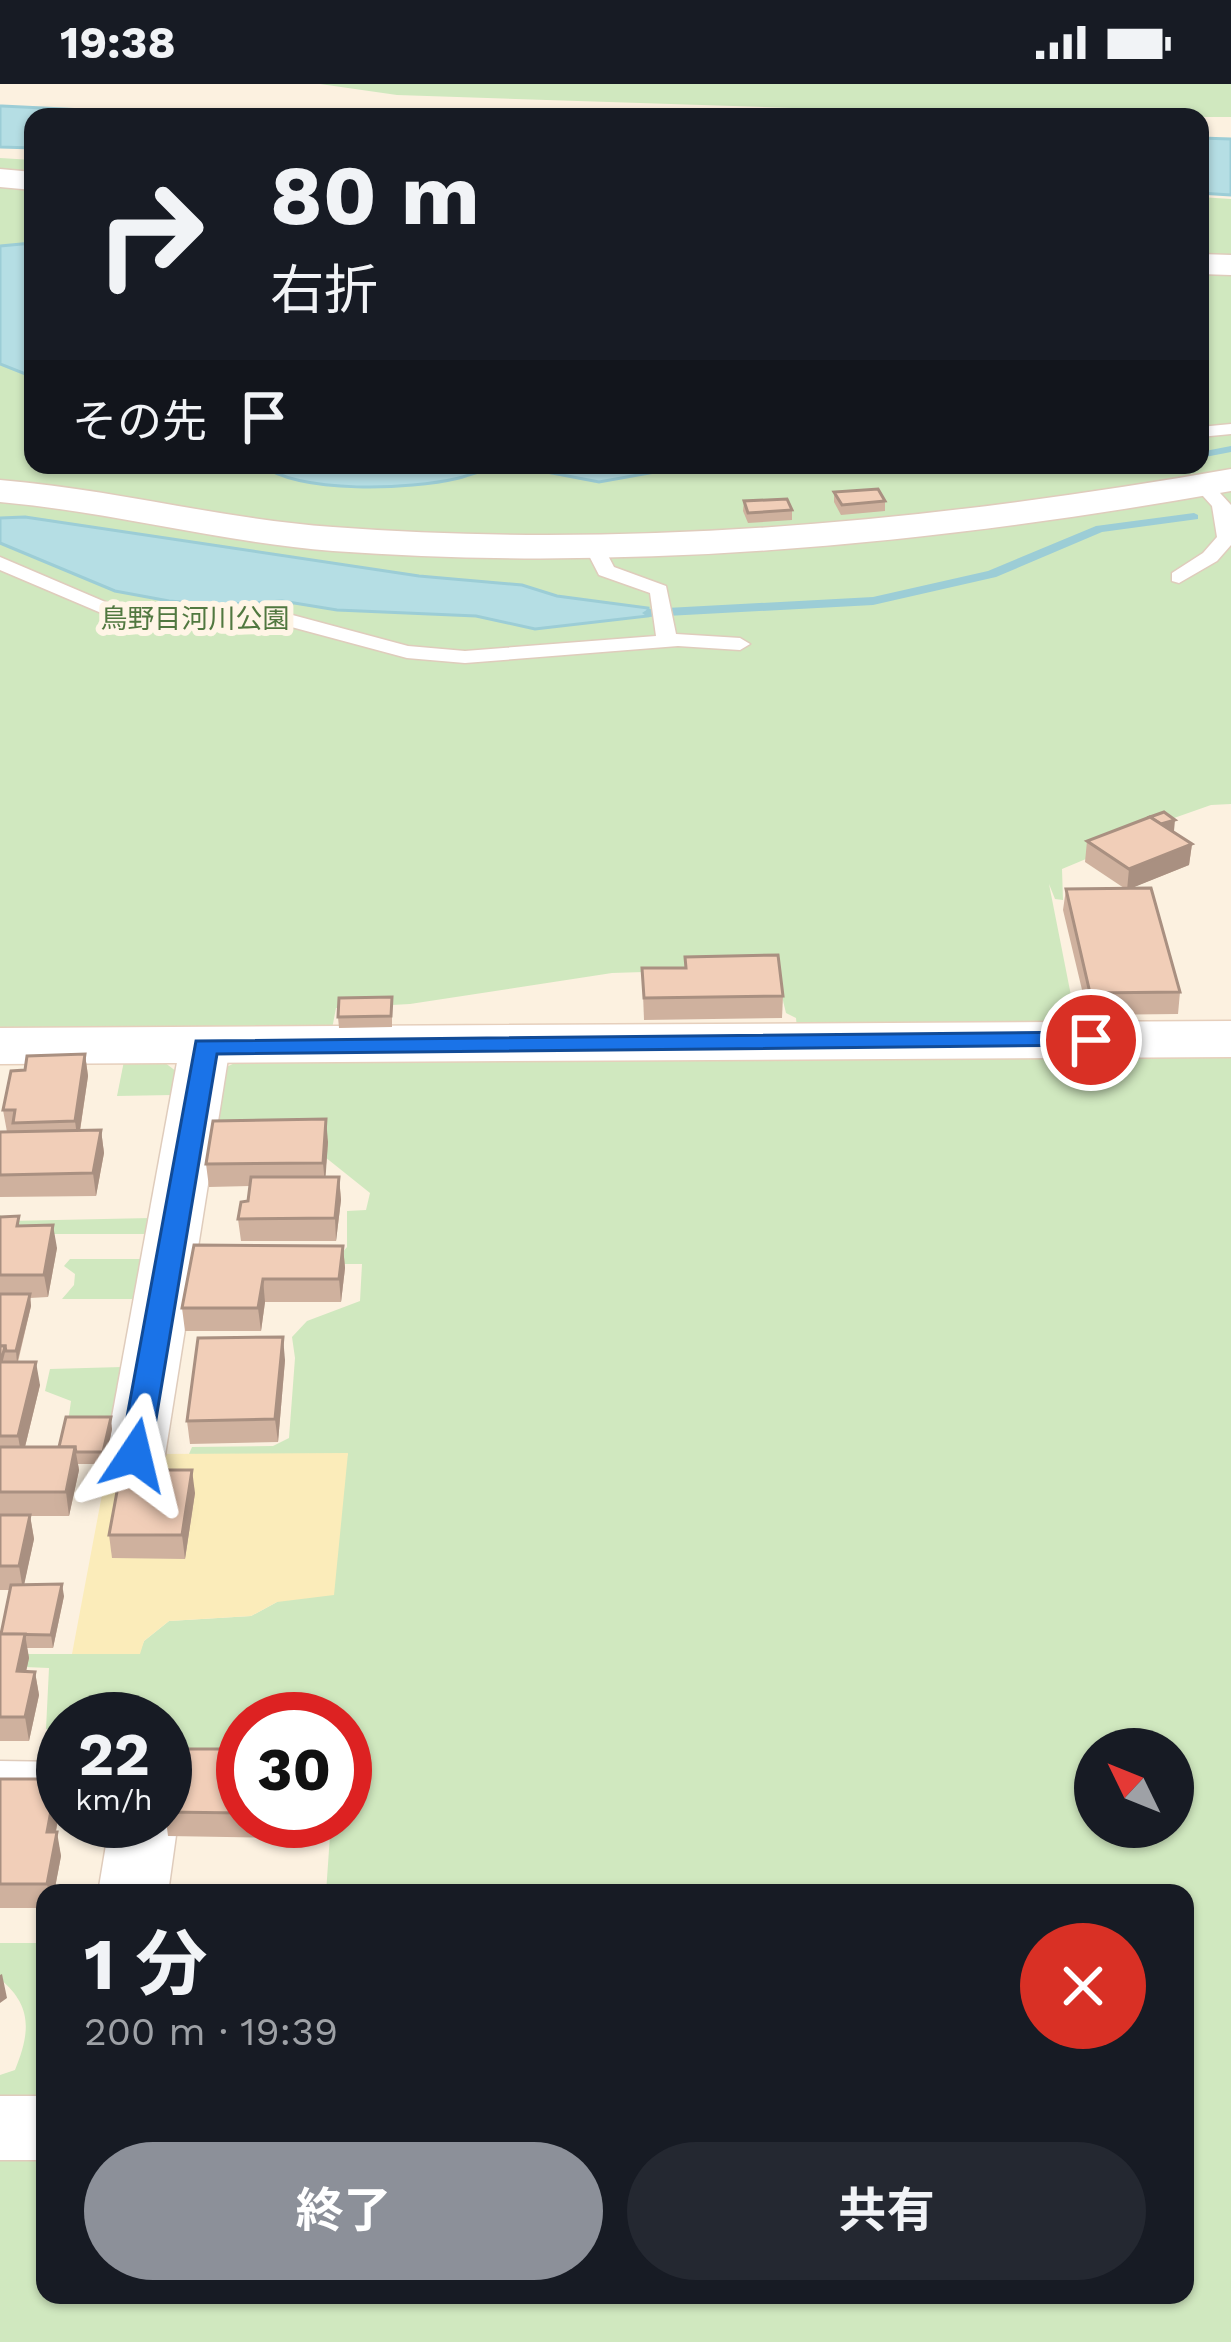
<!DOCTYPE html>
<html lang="ja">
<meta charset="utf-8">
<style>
body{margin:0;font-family:"Work Sans","Noto Sans JP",sans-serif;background:#242831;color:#f1f3f6;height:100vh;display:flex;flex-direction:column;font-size:45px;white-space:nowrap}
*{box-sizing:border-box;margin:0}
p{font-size:39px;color:#9ea1a6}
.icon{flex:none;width:66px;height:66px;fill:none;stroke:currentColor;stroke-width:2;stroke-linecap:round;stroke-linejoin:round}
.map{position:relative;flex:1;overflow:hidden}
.side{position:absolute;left:36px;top:1800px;width:1158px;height:420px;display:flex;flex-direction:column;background:#171b24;border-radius:24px;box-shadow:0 3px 9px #0004}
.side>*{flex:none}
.hud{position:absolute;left:24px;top:24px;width:1185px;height:366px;border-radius:24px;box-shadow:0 3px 9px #0004;background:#171b24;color:#f1f3f6;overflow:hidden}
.needle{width:78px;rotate:313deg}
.buttons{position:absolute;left:1074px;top:1644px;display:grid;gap:24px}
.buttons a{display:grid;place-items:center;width:120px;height:120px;border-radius:50%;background:#171b24;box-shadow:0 3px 9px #0004;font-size:60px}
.speed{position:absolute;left:36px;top:1608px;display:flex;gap:24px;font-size:60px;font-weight:700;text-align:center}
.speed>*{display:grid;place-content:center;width:156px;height:156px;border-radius:50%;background:#171b24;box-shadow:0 3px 9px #0004;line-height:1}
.speed small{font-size:30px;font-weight:400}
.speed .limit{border:18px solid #d22;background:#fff;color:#111}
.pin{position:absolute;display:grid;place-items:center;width:102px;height:102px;color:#fff;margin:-51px;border:6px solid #fff;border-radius:50%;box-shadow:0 3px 12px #0007}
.me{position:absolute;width:132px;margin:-66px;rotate:10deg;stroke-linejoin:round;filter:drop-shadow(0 0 9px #0008)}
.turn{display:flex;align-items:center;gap:42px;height:252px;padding:0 48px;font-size:54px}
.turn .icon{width:156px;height:156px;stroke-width:2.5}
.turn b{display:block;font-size:84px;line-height:102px}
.then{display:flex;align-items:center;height:114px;padding:0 48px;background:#0003;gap:24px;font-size:45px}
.round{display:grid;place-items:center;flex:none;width:126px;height:126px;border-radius:63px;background:#242831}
.head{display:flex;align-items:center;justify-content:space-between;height:204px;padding:0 48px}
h1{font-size:72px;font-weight:700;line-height:90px}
.cta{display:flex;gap:24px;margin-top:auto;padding:24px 48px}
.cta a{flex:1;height:138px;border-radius:72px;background:#8c9099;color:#fff;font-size:48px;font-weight:700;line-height:138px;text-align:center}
.cta a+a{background:#242831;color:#f1f3f6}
.status{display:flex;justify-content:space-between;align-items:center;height:84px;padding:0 60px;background:#171b24;direction:ltr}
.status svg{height:33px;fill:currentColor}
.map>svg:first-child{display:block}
</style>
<div class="status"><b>19:38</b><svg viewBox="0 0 49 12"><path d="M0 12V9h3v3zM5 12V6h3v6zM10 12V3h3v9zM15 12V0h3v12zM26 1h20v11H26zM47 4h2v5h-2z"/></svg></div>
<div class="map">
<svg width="1231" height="2258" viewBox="0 0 1231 2258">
<rect width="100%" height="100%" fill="#fcf1e0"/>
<g fill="#d0e8bf" fill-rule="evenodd">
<polygon points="320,0 1231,0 1231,33 1064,33 397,11"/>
<polygon points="0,74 33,76 33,381 1200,381 1200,113 1231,115 1231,720 1211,721 1137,747 1141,752 1062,785 1063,816 1055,815 1049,800 1077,942 797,945 796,934 786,929 775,884 612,889 410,920 336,924 332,945 0,952"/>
<path d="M1231 966V2258H0V2066L45 2065V2211H1185V1809H326L331 1737H345V1635H243V1682L165 1681V1635H63V1645H46L49 1584 0 1582V1570H139L144 1557 169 1537 251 1532 277 1518 348 1370H189L192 1363 273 1362 289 1354 295 1274 292 1253 307 1237 360 1217 362 1180H244L341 1170 347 1163V1127L366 1126 370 1109 315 1065 213 1057 220 986 239 977ZM1095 1665H1173V1743H1095Z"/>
<polygon points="124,977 164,978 177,988 172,1011 117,1012"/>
<polygon points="0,1131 9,1137 151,1134 147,1150 0,1150"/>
<polygon points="70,1175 143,1175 136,1215 62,1215 74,1201 75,1190 64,1182"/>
<polygon points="122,1283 112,1345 67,1345 71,1317 45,1307 50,1285"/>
<path d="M0 1859H45V2022L0 2023V1991L15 1986C30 1949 33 1922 0 1895Z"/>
</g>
<polygon fill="#fbecba" points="348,1369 334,1511 277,1518 251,1532 169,1537 144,1557 140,1570 72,1570 107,1384 155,1383 157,1370"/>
<g fill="#b5dee4" stroke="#9ccdd6" stroke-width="3">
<polygon points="0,22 2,22 229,33 33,33 33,64 0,63"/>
<polygon points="1200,54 1231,55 1231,111 1200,109"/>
<polygon points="33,159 33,293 0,280 0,162"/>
<path d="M261 381H505C488 384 475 390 459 394 409 406 302 410 261 381Z"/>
<polygon points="510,381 694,381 599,398"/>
<polygon points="25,433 419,492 522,501 557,512 648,524 648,532 535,545 476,532 337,526 282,517 218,521 169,517 115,507 0,459 0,434"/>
</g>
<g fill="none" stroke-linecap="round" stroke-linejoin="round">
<g fill="#9ccdd6" fill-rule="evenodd">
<polygon points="1231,362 1231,368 1200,374 1200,368"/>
<polygon points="1056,381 1162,381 1156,384 1062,384"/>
<polygon points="1194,429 1198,431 1198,435 1102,448 996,493 873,521 648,533 642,529 648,525 873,513 988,487 1096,442"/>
</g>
<defs>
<g id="lane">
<polygon points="1231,340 1231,350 1200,353 1200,343"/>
<polygon points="1196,398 1210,398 1231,421 1231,461 1217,477 1179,499 1172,497 1172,489 1203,469 1217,453 1212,422 1194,402"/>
<polygon points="594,456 601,458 614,483 666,502 676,550 740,554 750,560 740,566 678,562 465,579 407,574 284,541 194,543 106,531 0,486 0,473 110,520 194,531 285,529 408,562 465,567 656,552 650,509 599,491 584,462"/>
</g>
<g id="street">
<polygon points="0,85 33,88 33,106 0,103"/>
<polygon points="1200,170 1231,171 1231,191 1200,190"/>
<path d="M1231 385V407C935 460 634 489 333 467 221 458 112 428 0 418V396C112 405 221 435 333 443 634 466 935 437 1231 385Z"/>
<polygon points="205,947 223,951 230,962 165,1371 156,1385 135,1391 114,1385 105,1371 180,962 187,951"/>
<polygon points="0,1677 63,1678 63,1730 0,1727"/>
<polygon points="165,1718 178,1737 168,1809 98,1809 110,1737 165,1737"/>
<rect x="0" y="2012" width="45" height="64"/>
</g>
<polygon id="secondary" points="1231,937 1231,973 0,980 0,944"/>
</defs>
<use href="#lane" stroke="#dfccbc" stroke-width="3"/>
<use href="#street" stroke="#dfccbc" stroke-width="3"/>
<use href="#secondary" stroke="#e6cfbc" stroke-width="3"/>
<use href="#lane" fill="#fff" fill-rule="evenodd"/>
<use href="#street" fill="#fff" fill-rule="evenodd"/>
<use href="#secondary" fill="#fff" fill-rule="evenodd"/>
</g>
<g fill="#cfb19e">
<polygon points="834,408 885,417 885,427 841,431 834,418"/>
<polygon points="744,417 792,426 792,436 748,439 743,427"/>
<polygon points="1172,747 1192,760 1189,781 1131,804 1180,908 1178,930 1088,931 1063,826 1066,805 1124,804 1085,778 1087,757 1174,747"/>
<polygon points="642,884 783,912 782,934 644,936"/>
<polygon points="392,924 392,943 339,944 338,933"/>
<polygon points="85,970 88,992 80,1047 101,1046 104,1069 96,1112 0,1113 0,1048 7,1048 3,1026 25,986"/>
<polygon points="328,1058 325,1093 339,1093 341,1116 336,1157 241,1157 238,1135 248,1117 250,1102 209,1103 206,1080"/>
<polygon points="0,1133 20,1142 57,1164 48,1213 30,1214 31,1222 18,1278 40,1301 25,1363 59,1363 112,1345 105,1380 78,1380 79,1386 69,1432 30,1432 34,1455 24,1500 64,1512 53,1564 27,1564 29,1574 26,1587 35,1588 39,1611 29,1657 0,1657 0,1550 10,1506 0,1506"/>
<polygon points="343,1162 345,1184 341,1218 265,1218 261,1247 185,1247 182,1224"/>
<polygon points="285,1276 278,1358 190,1360 187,1337"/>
<polygon points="195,1409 185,1475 112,1474 109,1451"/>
<polygon points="243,1665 243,1737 296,1737 294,1754 168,1752 165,1728"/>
<polygon points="0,1695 57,1695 61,1719 56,1748 61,1772 54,1809 45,1809 45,1824 0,1824"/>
<polygon points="300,1737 323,1737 322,1747 301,1747"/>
</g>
<g fill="#a99081">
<polygon points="1175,736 1174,747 1151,755 1152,744"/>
<polygon points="1192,760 1189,781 1127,806 1129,785"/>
<polygon points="85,970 88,992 78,1059 75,1037"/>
<polygon points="326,1035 328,1058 325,1101 323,1079"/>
<polygon points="101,1046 104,1069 96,1112 93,1089"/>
<polygon points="339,1093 341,1116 336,1157 335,1134"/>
<polygon points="53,1141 57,1164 48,1213 44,1191"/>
<polygon points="343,1162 345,1184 341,1218 339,1195"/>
<polygon points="263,1195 265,1218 261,1247 258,1224"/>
<polygon points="30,1210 31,1222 17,1279 16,1267"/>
<polygon points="283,1253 285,1276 278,1358 275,1335"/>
<polygon points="36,1278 40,1301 22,1375 18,1352"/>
<polygon points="111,1333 112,1345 105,1380 103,1368"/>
<polygon points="75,1363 79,1386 69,1432 66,1408"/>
<polygon points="192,1386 195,1409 185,1475 182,1451"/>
<polygon points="30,1431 34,1455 23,1506 19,1482"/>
<polygon points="62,1500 64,1512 53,1564 51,1551"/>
<polygon points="25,1550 29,1574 21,1611 17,1587"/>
<polygon points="35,1588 39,1611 29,1657 25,1633"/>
<polygon points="57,1695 61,1719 51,1772 47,1748"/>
<polygon points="57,1748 61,1772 54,1809 49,1809 47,1800"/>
<polygon points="2,1890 7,1914 0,1919 0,1891"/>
</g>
<g fill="#f1ceb8" stroke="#a99081" stroke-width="3">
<polygon points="878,405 885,417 842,421 834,408"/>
<polygon points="787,415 792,426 748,429 744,417"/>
<polygon points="1164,728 1175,736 1161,740 1150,733"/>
<polygon points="1150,733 1192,760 1129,785 1087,757"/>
<polygon points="1151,804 1180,908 1090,909 1066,805"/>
<polygon points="778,871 783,912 644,914 642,884 686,884 685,873"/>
<polygon points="392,913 391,932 338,933 339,914"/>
<polygon points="85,970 75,1037 13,1039 15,1026 3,1026 11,987 25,986 27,972"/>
<polygon points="326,1035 323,1079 206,1080 213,1037"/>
<polygon points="101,1046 93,1089 0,1091 0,1048"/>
<polygon points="251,1093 339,1093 335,1134 238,1135 241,1118 248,1117"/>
<polygon points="19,1132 17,1142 53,1141 44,1191 0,1191 0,1133"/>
<polygon points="194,1161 343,1162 339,1195 263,1195 258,1224 182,1224"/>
<polygon points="0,1210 30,1210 16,1267 6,1267 5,1262 0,1262"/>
<polygon points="283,1253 275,1335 187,1337 198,1254"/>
<polygon points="0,1262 5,1262 1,1278 36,1278 18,1352 0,1352"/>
<polygon points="66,1333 111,1333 103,1368 76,1368 75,1363 59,1363"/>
<polygon points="0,1363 75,1363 66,1408 0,1408"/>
<polygon points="121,1386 192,1386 182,1451 109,1451"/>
<polygon points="0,1431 30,1431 19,1482 0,1482"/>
<polygon points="62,1500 51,1551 1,1550 11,1501"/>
<polygon points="0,1550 25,1550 17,1587 35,1588 25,1633 0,1633"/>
<polygon points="176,1665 243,1665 243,1729 165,1728"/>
<polygon points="0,1695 57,1695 47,1748 57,1748 47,1800 0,1800"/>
<polygon points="219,1805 309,1806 309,1809 218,1809"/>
</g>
<polygon fill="#1a73e8" stroke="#114b97" stroke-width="3" points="1091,948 1100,950 1104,956 1100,961 217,970 150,1371 135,1381 120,1371 196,957"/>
<g text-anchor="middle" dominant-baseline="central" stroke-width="12" stroke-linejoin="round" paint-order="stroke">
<g font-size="27" fill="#517840" stroke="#fff5e6">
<text x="195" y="535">鳥野目河川公園</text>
</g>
</g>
</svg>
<div class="buttons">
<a><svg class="needle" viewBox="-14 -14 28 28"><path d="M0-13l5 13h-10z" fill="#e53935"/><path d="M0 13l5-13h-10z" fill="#9ea1a6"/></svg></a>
</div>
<div class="speed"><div>22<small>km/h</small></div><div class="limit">30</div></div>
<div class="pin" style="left:1091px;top:956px;background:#d93025"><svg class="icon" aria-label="arrive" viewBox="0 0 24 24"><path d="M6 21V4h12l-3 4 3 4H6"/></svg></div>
<svg class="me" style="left:135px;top:1371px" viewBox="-20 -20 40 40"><path d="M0-17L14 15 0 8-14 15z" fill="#1a73e8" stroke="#fff" stroke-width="4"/></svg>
<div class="hud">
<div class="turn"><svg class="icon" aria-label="right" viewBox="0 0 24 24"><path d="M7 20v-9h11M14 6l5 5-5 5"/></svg><div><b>80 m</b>右折</div></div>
<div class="then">その先<svg class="icon" aria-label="arrive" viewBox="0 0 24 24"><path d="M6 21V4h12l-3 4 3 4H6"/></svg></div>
</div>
<section class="side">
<div class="head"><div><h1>1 分</h1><p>200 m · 19:39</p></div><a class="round" style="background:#d93025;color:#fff"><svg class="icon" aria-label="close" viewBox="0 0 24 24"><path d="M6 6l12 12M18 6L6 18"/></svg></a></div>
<div class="cta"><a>終了</a><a>共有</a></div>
</section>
</div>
